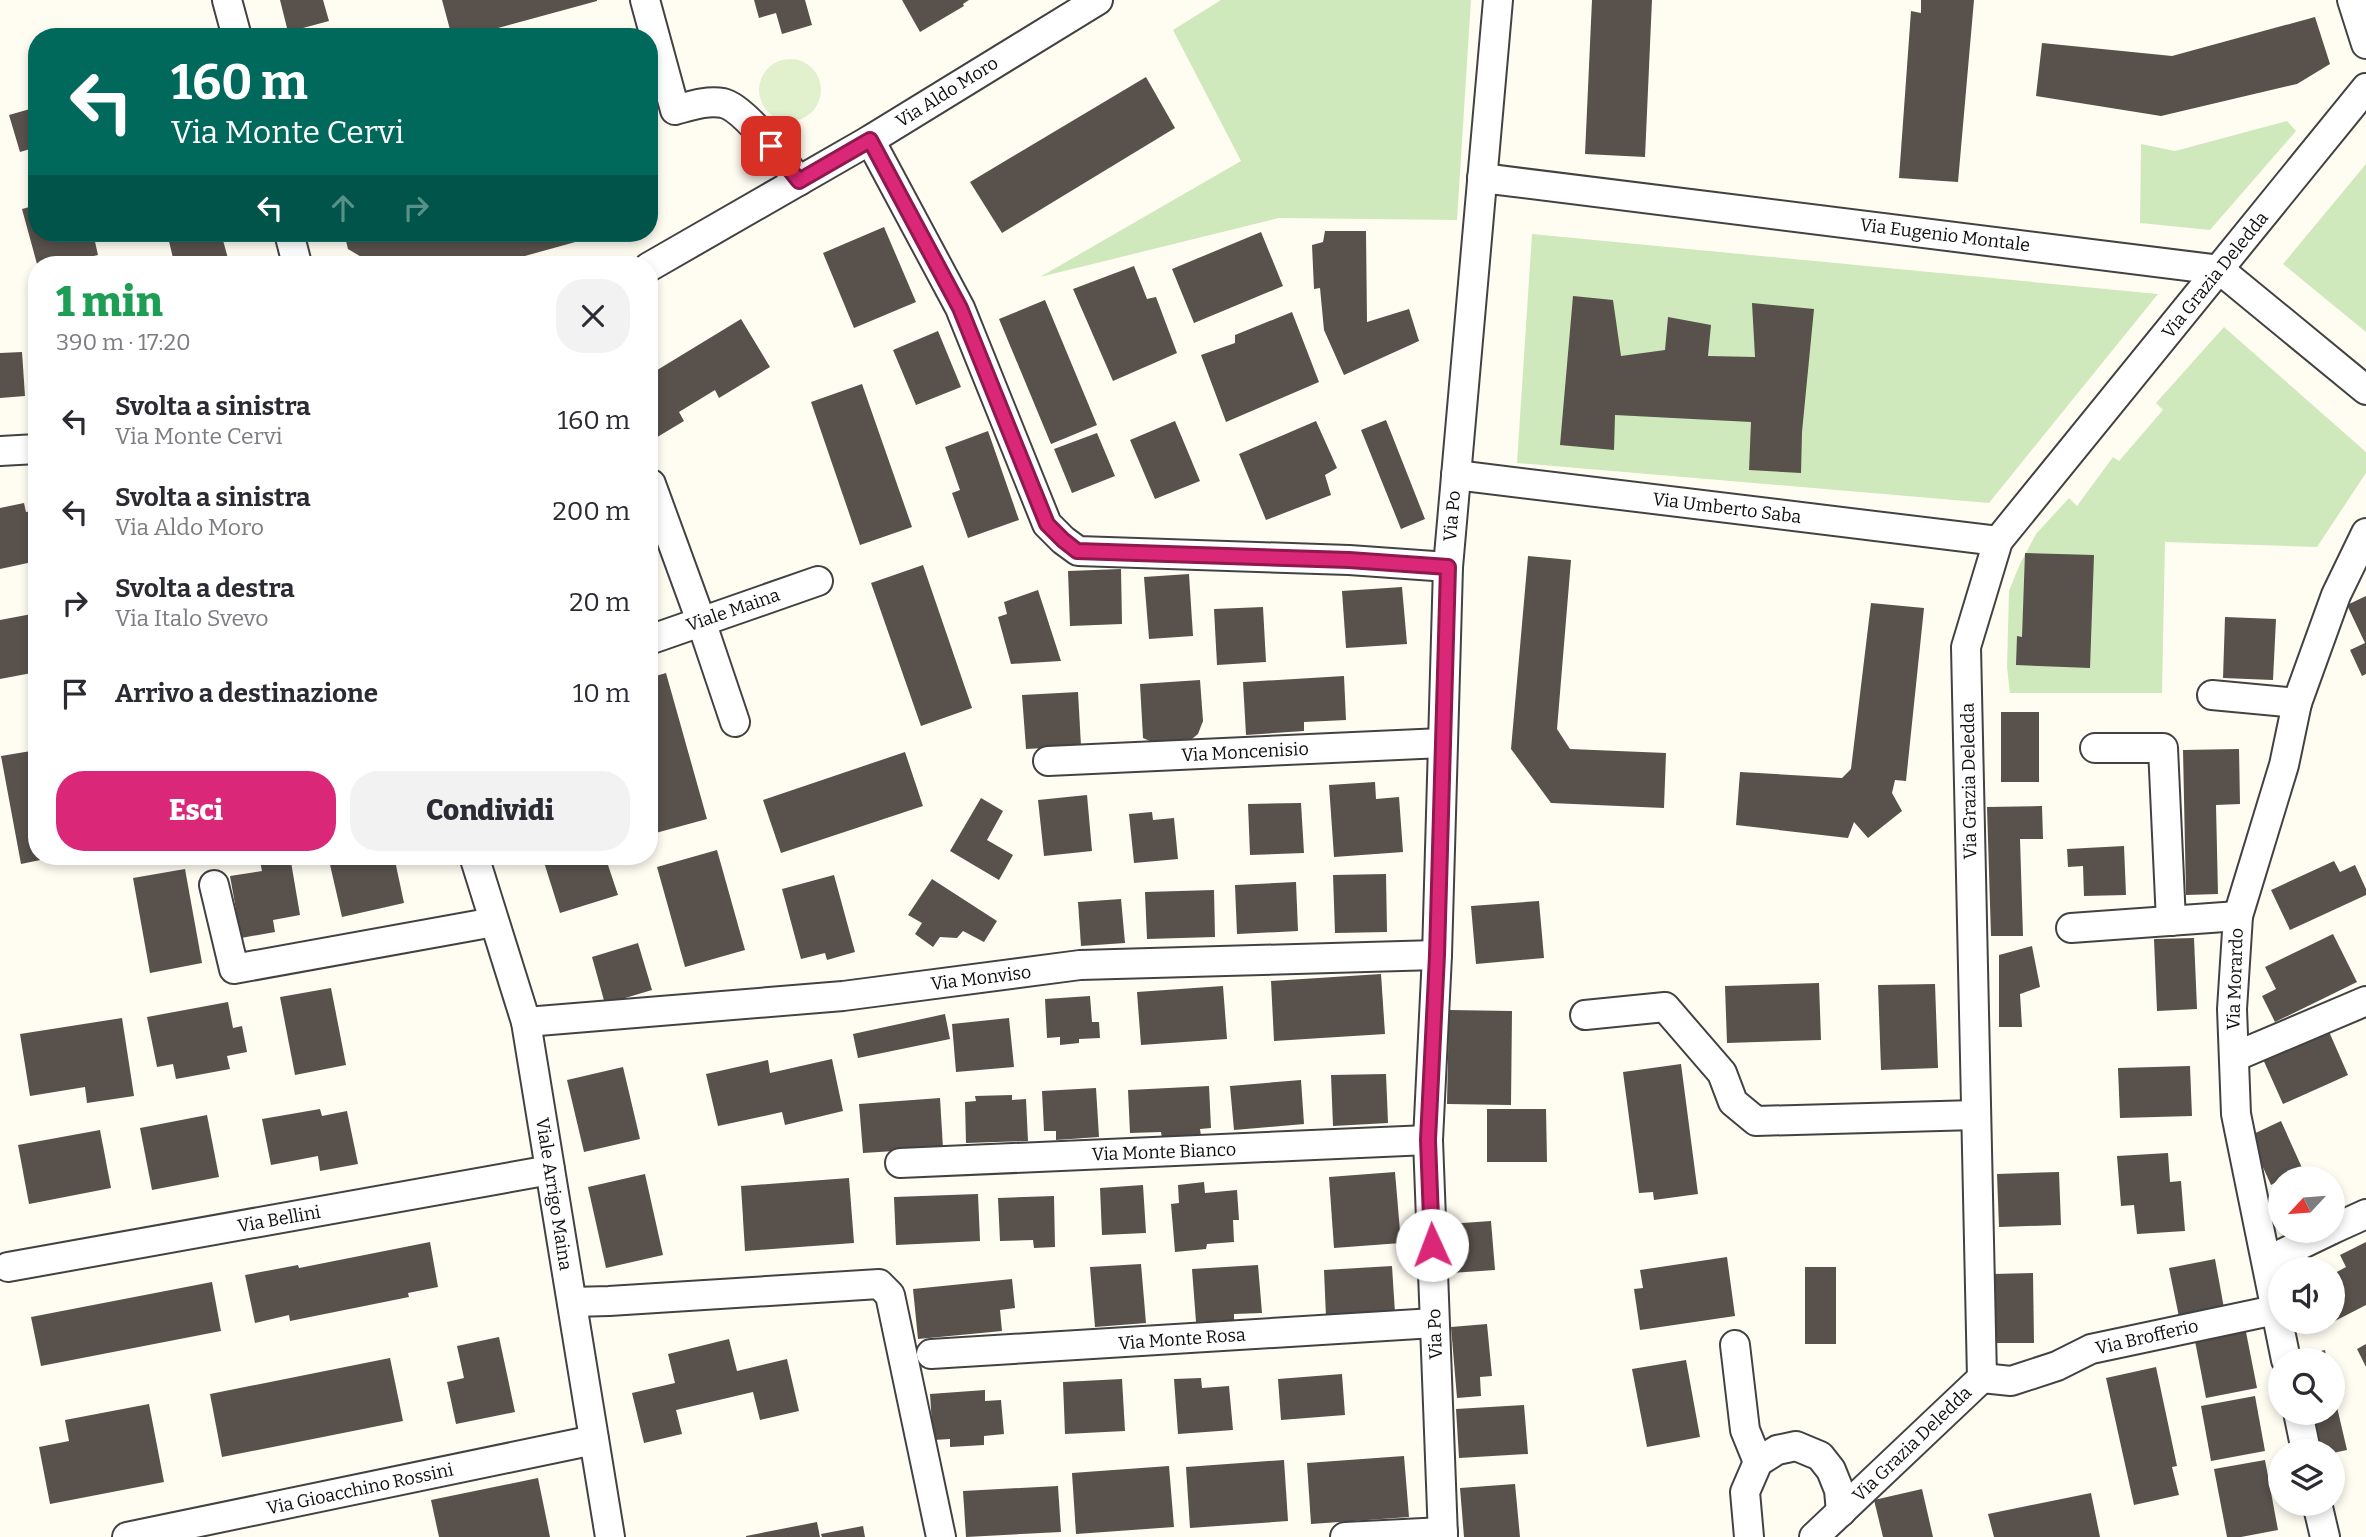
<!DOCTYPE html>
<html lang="it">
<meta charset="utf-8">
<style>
body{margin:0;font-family:Bitter,serif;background:#f2f2f3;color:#2b2b33;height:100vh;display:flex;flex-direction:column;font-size:26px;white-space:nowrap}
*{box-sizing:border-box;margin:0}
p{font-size:23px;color:#7c7c81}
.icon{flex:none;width:38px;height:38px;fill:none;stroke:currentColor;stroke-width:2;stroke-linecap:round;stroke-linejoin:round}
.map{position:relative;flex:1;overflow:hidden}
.drawer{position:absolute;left:28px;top:256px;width:630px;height:609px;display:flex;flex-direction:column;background:#fff;border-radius:28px;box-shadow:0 4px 10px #0003}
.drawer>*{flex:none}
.guide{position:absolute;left:28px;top:28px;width:630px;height:214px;border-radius:28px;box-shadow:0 4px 10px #0003;background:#00695c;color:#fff;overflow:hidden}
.needle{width:46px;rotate:244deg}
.fabs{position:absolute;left:2268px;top:1166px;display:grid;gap:14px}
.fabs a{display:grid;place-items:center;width:77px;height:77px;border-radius:50%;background:#fff;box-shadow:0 4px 10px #0003;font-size:35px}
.pin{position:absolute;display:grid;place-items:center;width:60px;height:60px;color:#fff;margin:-30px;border-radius:14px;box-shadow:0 4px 10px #0006}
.me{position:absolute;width:77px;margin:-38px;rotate:358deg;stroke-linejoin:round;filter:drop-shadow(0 0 5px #0008)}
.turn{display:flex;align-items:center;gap:24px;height:147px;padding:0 28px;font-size:32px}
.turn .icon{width:91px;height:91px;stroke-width:2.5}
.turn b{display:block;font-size:49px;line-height:60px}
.lanes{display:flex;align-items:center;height:66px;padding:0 28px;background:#0003;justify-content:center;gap:35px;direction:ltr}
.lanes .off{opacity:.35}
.round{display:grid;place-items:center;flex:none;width:74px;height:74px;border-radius:28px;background:#f2f2f3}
.overview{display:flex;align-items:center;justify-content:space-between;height:119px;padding:0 28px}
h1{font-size:42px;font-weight:800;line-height:52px;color:#1e9e55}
.action{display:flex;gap:14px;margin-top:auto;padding:14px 28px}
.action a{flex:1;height:80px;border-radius:28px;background:#db2777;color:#fff;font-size:28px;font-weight:800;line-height:80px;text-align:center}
.action a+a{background:#f2f2f3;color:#2b2b33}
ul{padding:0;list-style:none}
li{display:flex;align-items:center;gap:21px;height:91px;padding:0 28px}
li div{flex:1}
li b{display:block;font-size:26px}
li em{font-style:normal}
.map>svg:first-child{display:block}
</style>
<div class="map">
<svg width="2366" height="1537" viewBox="0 0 2366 1537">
<rect width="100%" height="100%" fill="#fffdf2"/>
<g fill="#cfe9bc">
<polygon points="1221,0 1471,0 1457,220 1279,218 1040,277 1241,161 1173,30"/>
<polygon points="2287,121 2296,131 2210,230 2140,223 2141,144 2175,151"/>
<polygon points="2366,164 2366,332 2283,264"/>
<polygon points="1532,234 2158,294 1989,503 1517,463"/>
<polygon points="2224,327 2366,452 2366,473 2317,547 2165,542 2162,693 2010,693 2007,667 2009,591 2019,566 2036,534 2069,498 2077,506 2113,457 2119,461 2163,410 2156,403"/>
</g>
<circle fill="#e1f0cd" cx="790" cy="90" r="31"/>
<g fill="#58514c">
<polygon points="280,0 323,0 329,21 288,32"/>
<polygon points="442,0 597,0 597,1 465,37 452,37"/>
<polygon points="754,0 805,0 812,25 782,34 776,13 759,18"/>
<polygon points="902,0 969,0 963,4 964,6 920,32"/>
<polygon points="1592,0 1652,0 1645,157 1585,154"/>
<polygon points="1921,0 1974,0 1958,182 1899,178 1911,11 1921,13"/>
<polygon points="2315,17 2330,64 2297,84 2161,116 2036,96 2042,43 2172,56"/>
<polygon points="1146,77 1175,128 1002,233 970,182"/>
<polygon points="37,107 37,147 20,152 9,115"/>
<polygon points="37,205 37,233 93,233 98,255 61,264 37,264 22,209"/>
<polygon points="884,227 916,302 854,328 823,253"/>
<polygon points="1325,231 1366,231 1367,322 1409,309 1419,341 1344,375 1324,330 1320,288 1314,289 1312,245 1323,242"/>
<polygon points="1261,232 1283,286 1194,323 1172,269"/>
<polygon points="167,233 221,233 229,262 228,264 169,264 173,258"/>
<polygon points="344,233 596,233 597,236 496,264 373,264 348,249"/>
<polygon points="1134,266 1147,299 1156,297 1177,353 1113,381 1073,289"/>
<polygon points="1573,296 1613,300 1621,356 1665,350 1668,317 1711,325 1708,356 1755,357 1752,303 1814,309 1802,432 1801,473 1749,470 1751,422 1615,415 1614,450 1560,445"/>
<polygon points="1045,300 1097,425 1051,444 999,319"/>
<polygon points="1292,312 1319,382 1226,422 1201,355 1235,343 1235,335"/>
<polygon points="741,319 770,367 719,398 715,390 679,412 684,421 649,442 649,375"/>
<polygon points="938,331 961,387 916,405 893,350"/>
<polygon points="22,352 25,396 0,398 0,353"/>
<polygon points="862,384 912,527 860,545 811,402"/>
<polygon points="1386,420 1425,519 1401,529 1361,430"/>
<polygon points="1175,421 1200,481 1155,499 1130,440"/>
<polygon points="1316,421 1337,468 1325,475 1331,495 1266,520 1239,454"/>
<polygon points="988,431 1019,520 968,538 952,493 960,490 945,447"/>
<polygon points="1097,433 1115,476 1072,493 1054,449"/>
<polygon points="24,503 26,512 36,510 37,561 0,569 0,508"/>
<polygon points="2025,553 2094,555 2090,668 2016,665 2017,636 2022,637"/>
<polygon points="1528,556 1571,560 1557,729 1570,749 1666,753 1664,808 1551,803 1511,749"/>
<polygon points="923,565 972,708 921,726 871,583"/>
<polygon points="1121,569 1122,624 1070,626 1068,571"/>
<polygon points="1189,574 1193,636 1149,639 1144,577"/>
<polygon points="1402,587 1407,644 1346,648 1342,591"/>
<polygon points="1038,590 1061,661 1011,664 998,617 1007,614 1004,602"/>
<polygon points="2366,596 2366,674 2362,676 2350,650 2365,643 2347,605"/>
<polygon points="1871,603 1924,608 1906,781 1895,780 1892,793 1902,811 1868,838 1854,822 1848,838 1736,825 1740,772 1842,778 1851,769"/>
<polygon points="1263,607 1266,662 1217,665 1214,609"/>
<polygon points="37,613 37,672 0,679 0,620"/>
<polygon points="2225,617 2276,619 2273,680 2223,678"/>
<polygon points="666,673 707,819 652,834 649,825 649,678"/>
<polygon points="1344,676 1346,720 1304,722 1304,731 1246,735 1243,682"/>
<polygon points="1200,680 1203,721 1198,734 1187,743 1157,744 1143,738 1140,684"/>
<polygon points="1078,692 1081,746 1026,749 1022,695"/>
<rect x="2001" y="712" width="38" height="70"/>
<polygon points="2239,749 2240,804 2216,805 2218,894 2186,895 2183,750"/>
<polygon points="37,750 37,856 49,856 50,858 21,864 1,756"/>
<polygon points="905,752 923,806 781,853 763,800"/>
<polygon points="1375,782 1376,799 1399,797 1403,852 1334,857 1329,785"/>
<polygon points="1087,795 1092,851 1044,856 1038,800"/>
<polygon points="981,798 1003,811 987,840 1013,855 999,880 950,851"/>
<polygon points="1301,803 1304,853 1250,855 1248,804"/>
<polygon points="2042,806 2043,839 2020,839 2023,936 1991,936 1987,807"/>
<polygon points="1152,812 1153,820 1174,818 1178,859 1134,863 1129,814"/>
<polygon points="2124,846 2126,895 2084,896 2083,866 2068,867 2067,849"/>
<polygon points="717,850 745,950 685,967 657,867"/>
<polygon points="259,856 290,856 300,915 273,920 275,932 241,938 230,876 262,871"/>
<polygon points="328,856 394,856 404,903 342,917"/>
<polygon points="542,856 605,856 618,895 560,913"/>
<polygon points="2334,861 2340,872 2355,865 2366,889 2366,895 2290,930 2271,890"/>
<polygon points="185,869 202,963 150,973 133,878"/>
<polygon points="1386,874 1387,932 1335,933 1333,875"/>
<polygon points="834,875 855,952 827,960 825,953 801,959 782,889"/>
<polygon points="932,879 997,921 984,942 963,931 957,938 940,937 933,947 915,934 922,923 908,915"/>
<polygon points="1296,882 1298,931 1237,934 1235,885"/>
<polygon points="1214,890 1215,937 1147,939 1145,892"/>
<polygon points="1121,899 1125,943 1081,946 1078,902"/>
<polygon points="1539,901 1544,958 1476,964 1471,906"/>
<polygon points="2333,934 2357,982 2275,1022 2262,996 2276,989 2265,967"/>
<polygon points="2194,938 2197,1009 2157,1011 2154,939"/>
<polygon points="638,943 652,990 605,1004 592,957"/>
<polygon points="2032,946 2040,987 2020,994 2022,1027 1999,1027 1999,955"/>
<polygon points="1381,974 1385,1034 1274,1041 1271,981"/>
<polygon points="1819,983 1821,1040 1727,1043 1725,986"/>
<polygon points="1935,984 1938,1068 1881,1070 1878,985"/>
<polygon points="1223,986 1227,1039 1141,1045 1137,992"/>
<polygon points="331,988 346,1065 295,1075 280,997"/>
<polygon points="1090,996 1092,1022 1099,1022 1100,1038 1079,1039 1079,1043 1060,1045 1060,1037 1047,1038 1045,999"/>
<polygon points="228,1002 233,1028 242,1026 247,1052 227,1056 230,1069 176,1079 173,1064 157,1067 147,1017"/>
<polygon points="1449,1010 1512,1011 1511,1105 1447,1104"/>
<polygon points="945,1014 950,1039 858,1058 853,1034"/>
<polygon points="122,1018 134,1096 87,1103 85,1087 30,1096 20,1034"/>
<polygon points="1009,1018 1014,1067 956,1072 952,1024"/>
<polygon points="2327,1027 2348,1075 2283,1104 2262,1057"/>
<polygon points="832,1059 843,1111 785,1125 782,1112 718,1126 706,1074 768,1060 770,1073"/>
<polygon points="1681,1064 1698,1194 1654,1200 1653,1192 1639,1193 1623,1072"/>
<polygon points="2190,1066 2192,1116 2120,1118 2118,1068"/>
<polygon points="623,1067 640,1139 584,1152 567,1080"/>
<polygon points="1386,1074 1388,1123 1333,1126 1331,1075"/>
<polygon points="1301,1080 1304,1124 1234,1130 1230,1086"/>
<polygon points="1209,1086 1211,1128 1200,1129 1201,1136 1162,1138 1161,1132 1130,1133 1128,1090"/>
<polygon points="1096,1088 1099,1137 1056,1140 1056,1131 1044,1131 1042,1091"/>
<polygon points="1012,1095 1012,1100 1026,1099 1028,1141 966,1143 965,1102 976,1101 975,1096"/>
<polygon points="940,1098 943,1148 863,1153 859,1104"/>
<polygon points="320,1109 322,1116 347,1111 358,1164 320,1171 318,1156 271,1165 262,1119"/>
<polygon points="1487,1109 1546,1109 1547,1162 1487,1162"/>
<polygon points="207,1115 219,1177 152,1190 140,1128"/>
<polygon points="2281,1121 2303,1170 2286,1178 2280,1178 2280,1180 2271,1185 2249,1136"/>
<polygon points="100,1130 111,1188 29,1204 18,1145"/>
<polygon points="2168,1153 2170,1182 2181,1181 2185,1231 2137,1234 2134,1205 2121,1206 2117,1156"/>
<polygon points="1395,1172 1401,1243 1334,1248 1329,1177"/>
<polygon points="2059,1172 2061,1225 1999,1227 1997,1174"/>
<polygon points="645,1174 663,1255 606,1268 588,1187"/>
<polygon points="849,1178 854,1243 745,1251 741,1186"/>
<polygon points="1204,1182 1205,1193 1237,1190 1239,1220 1233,1220 1234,1242 1207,1244 1206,1249 1175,1252 1171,1204 1179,1203 1178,1185"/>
<polygon points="1143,1185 1146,1233 1102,1235 1100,1188"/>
<polygon points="978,1194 980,1241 896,1245 894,1197"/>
<polygon points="1054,1196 1055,1247 1034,1248 1033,1240 1000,1241 998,1198"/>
<polygon points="1491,1221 1495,1270 1451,1273 1448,1224"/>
<polygon points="430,1242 438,1287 408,1293 409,1297 290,1321 289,1315 255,1323 245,1275 298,1265 299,1268"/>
<polygon points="2366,1242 2366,1305 2333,1322 2333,1274 2346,1267 2340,1255"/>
<polygon points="1727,1257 1735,1316 1640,1330 1634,1289 1643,1288 1640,1270"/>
<polygon points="2215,1259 2224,1308 2179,1317 2169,1268"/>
<polygon points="1141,1264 1146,1323 1095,1327 1090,1267"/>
<polygon points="1258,1265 1262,1313 1234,1314 1234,1320 1196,1322 1192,1269"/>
<polygon points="1392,1266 1395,1313 1326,1317 1324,1270"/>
<rect x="1805" y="1267" width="31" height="77"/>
<polygon points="2033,1273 2034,1343 1994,1343 1993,1274"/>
<polygon points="1012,1279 1015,1308 1000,1310 1002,1331 918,1339 913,1289"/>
<polygon points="212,1282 221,1331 41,1366 31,1317"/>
<polygon points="1487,1324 1492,1376 1480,1377 1481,1396 1457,1398 1451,1327"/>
<polygon points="2246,1332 2257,1388 2206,1398 2195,1341"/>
<polygon points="499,1337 515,1412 456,1424 447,1382 464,1378 457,1346"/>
<polygon points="729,1339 737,1371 787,1359 799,1411 760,1420 753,1392 676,1410 682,1434 644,1443 632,1393 675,1383 668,1354"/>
<polygon points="2366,1344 2366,1367 2357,1349"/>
<polygon points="2325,1350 2327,1360 2287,1360 2287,1359"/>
<polygon points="390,1358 403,1421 222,1457 210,1394"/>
<polygon points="1686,1360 1700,1437 1647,1447 1632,1369"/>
<polygon points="2156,1367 2177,1466 2172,1467 2179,1495 2134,1505 2106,1378"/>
<polygon points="1342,1374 1345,1415 1281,1420 1278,1379"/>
<polygon points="1201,1378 1202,1388 1229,1386 1233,1430 1178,1434 1174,1379"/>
<polygon points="1122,1379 1125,1431 1065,1434 1063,1382"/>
<polygon points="985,1390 985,1401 1001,1400 1004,1434 984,1436 984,1445 950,1447 950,1439 933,1440 930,1394"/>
<polygon points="2333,1390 2347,1450 2333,1453 2333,1451 2309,1451 2300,1412 2333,1412"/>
<polygon points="2255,1396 2265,1451 2211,1461 2201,1406"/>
<polygon points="149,1404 164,1482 50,1504 39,1447 69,1441 65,1420"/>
<polygon points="1524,1405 1528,1454 1459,1458 1456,1409"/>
<polygon points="1404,1456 1409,1517 1311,1524 1307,1463"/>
<polygon points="1284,1460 1288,1521 1190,1528 1186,1467"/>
<polygon points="2265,1460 2278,1530 2241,1537 2227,1537 2214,1469"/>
<polygon points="1169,1466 1174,1527 1076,1534 1072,1473"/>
<polygon points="538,1478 550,1537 439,1537 431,1500"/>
<polygon points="1515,1484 1520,1537 1464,1537 1460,1488"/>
<polygon points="1058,1486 1061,1532 966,1537 963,1491"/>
<polygon points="1922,1489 1933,1537 1883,1537 1874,1500"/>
<polygon points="2091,1493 2100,1537 1994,1537 1988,1514"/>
<polygon points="817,1522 820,1537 746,1537 746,1536"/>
<polygon points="863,1526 865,1537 822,1537 821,1534"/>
</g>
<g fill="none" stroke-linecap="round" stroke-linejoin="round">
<defs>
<g id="minor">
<polyline points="227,0 237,37"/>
<path d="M645 0 675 110C690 106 707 100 723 103 745 108 784 162 799 181"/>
<polyline points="2352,0 2366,44"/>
<polyline points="870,140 960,308 1047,524 1063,540 1078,551 1349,560 1448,567"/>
<polyline points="1482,178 2220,270 2366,390"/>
<polyline points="289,233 297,264"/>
<polyline points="649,267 870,140 1098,0"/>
<polyline points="0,451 37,449"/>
<polyline points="1456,475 1998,541"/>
<polyline points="651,484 701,621 735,722"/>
<polyline points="649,640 818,581"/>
<polyline points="2212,695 2297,703"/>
<polyline points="2095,748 2163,748 2171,921"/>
<polyline points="1048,761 1442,743"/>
<polyline points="474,856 526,1022 610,1537"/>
<polyline points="214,885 234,969 494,922"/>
<polyline points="2071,928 2238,916"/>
<polyline points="1585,1015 1665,1007 1722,1073 1733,1102 1756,1121 1976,1115"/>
<polyline points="526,1022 843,996 1080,965 1437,955"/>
<polyline points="2234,1057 2366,1001"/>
<polyline points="900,1163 1428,1140"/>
<polyline points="2333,1229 2366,1214"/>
<polyline points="2267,1261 2331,1230"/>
<polyline points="8,1267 550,1170"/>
<polyline points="572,1302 609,1301 879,1284 890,1295 941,1537"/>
<polyline points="1735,1345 1745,1430 1758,1462"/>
<polyline points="931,1354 1434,1323"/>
<polyline points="2286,1360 2236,1114 2232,1009 2238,916 2284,765 2297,703 2336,595 2366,533"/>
<polyline points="1982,1378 2011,1381 2057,1366 2091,1349 2275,1310"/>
<polyline points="2298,1412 2306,1451"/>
<polyline points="2317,1503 2325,1537"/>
<polyline points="127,1537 594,1440"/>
<polyline points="1345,1537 1443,1532"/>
<polyline points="1443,1537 1428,1140 1437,955 1448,567 1498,0"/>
<polyline points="1749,1537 1745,1492 1758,1462 1777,1450 1796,1446 1820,1456 1831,1470 1839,1490 1841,1512"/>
<polyline points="1814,1537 1982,1378 1966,647 1998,541 2366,88"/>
</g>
</defs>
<use href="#minor" stroke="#424242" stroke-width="32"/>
<use href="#minor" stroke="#fff" stroke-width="28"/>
</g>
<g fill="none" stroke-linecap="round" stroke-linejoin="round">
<defs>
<polyline id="route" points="771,146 799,181 870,140 960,308 1047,524 1063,540 1077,551 1349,560 1448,567 1437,955 1428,1140 1432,1245"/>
</defs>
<use href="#route" stroke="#8e194d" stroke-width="18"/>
<use href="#route" stroke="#db2777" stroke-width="12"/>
</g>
<g text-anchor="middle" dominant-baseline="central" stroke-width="7" stroke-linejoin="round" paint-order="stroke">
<g font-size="18" fill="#0f0f0f" stroke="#fff">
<text transform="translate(947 92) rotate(-32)">Via Aldo Moro</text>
<text transform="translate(1945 235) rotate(7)">Via Eugenio Montale</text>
<text transform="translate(2215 275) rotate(-51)">Via Grazia Deledda</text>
<text transform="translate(1727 508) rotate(7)">Via Umberto Saba</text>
<text transform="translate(1452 516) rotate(-85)">Via Po</text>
<text transform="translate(733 610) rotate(-19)">Viale Maina</text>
<text transform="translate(1245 752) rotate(-3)">Via Moncenisio</text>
<text transform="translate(1969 781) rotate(-91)">Via Grazia Deledda</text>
<text transform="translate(981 978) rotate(-7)">Via Monviso</text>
<text transform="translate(2235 979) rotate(-88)">Via Morardo</text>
<text transform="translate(1164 1152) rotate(-2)">Via Monte Bianco</text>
<text transform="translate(554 1194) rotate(81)">Viale Arrigo Maina</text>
<text transform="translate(279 1219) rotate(-10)">Via Bellini</text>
<text transform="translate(1435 1334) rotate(-92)">Via Po</text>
<text transform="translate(2147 1337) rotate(-13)">Via Brofferio</text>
<text transform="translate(1182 1339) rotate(-4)">Via Monte Rosa</text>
<text transform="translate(1912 1444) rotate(-44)">Via Grazia Deledda</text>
<text transform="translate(360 1489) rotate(-12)">Via Gioacchino Rossini</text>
</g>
</g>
</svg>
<div class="fabs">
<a><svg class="needle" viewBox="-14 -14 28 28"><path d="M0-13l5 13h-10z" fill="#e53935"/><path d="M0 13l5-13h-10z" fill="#7c7c81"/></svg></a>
<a><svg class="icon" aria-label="sound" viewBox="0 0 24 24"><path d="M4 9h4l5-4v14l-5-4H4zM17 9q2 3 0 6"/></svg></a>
<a><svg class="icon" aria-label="search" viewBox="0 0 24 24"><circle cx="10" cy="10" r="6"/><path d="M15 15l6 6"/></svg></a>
<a><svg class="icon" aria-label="layers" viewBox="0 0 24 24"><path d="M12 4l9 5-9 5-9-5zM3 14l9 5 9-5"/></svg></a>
</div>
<div class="pin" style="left:771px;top:146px;background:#d93025"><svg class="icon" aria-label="arrive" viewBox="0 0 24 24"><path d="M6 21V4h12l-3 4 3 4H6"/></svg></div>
<svg class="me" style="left:1432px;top:1245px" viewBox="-20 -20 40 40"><circle r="19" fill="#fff"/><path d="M0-13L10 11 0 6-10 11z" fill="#db2777"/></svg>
<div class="guide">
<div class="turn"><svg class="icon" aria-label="left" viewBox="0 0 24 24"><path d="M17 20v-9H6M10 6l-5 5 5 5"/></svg><div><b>160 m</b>Via Monte Cervi</div></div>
<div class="lanes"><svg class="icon" aria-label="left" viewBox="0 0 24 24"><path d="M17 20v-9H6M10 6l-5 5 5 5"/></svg><svg class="icon off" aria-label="ahead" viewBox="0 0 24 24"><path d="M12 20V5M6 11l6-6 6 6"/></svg><svg class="icon off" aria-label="right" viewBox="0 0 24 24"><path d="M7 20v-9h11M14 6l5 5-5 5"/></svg></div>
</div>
<section class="drawer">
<div class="overview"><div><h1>1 min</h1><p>390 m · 17:20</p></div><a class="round"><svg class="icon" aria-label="close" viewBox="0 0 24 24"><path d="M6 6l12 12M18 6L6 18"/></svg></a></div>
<ul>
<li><svg class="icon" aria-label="left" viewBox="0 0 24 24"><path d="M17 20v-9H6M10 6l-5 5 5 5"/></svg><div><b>Svolta a sinistra</b><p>Via Monte Cervi</p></div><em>160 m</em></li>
<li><svg class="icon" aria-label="left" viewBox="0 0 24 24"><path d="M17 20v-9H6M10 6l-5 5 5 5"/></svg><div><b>Svolta a sinistra</b><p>Via Aldo Moro</p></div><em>200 m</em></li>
<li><svg class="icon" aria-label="right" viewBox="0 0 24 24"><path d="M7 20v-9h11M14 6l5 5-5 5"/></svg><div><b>Svolta a destra</b><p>Via Italo Svevo</p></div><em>20 m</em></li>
<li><svg class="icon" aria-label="arrive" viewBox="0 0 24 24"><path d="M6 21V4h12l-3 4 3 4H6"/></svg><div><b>Arrivo a destinazione</b></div><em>10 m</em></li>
</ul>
<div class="action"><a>Esci</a><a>Condividi</a></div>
</section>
</div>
